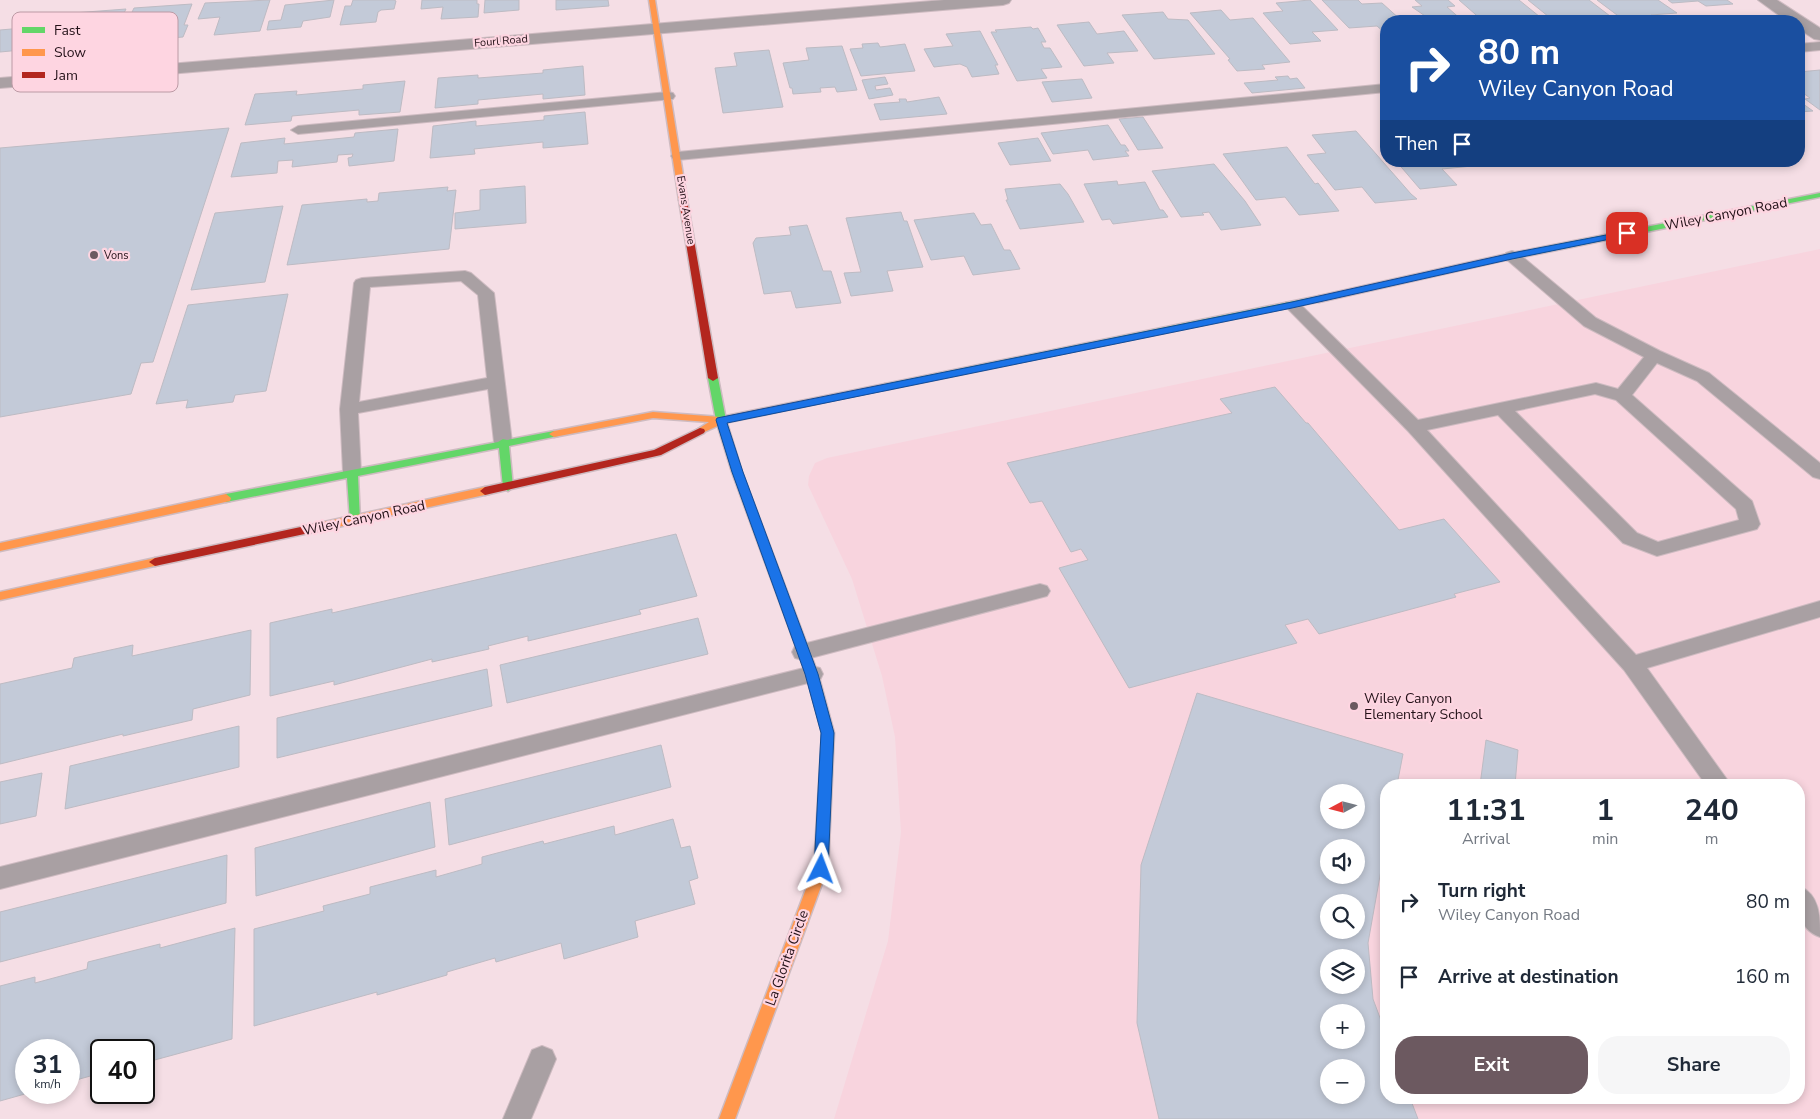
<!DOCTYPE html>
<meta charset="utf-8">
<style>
body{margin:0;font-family:"Nunito Sans",sans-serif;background:#f6f6f7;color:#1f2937;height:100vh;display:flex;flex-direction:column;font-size:19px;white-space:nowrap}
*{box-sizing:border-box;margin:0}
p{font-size:16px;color:#747a83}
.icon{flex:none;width:28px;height:28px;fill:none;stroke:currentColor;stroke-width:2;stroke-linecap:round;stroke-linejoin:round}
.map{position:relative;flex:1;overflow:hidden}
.details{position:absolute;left:1380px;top:779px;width:425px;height:325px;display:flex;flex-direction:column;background:#fff;border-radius:20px;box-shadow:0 2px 8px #0003}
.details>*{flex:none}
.guide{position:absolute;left:1380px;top:15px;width:425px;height:152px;border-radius:20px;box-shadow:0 2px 8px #0003;background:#1a4fa0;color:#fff;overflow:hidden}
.needle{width:32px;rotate:263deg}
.buttons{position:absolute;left:1320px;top:784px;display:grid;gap:10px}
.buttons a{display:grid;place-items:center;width:45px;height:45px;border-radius:50%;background:#fff;box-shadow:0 2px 8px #0003;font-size:25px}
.speed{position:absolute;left:15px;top:1039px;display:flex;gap:10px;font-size:25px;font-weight:700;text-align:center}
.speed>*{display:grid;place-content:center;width:65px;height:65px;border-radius:50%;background:#fff;box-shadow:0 2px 8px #0003;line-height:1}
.speed small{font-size:12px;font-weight:400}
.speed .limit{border:2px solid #111;border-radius:8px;background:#fff;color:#111}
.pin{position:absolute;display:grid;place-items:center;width:42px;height:42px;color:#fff;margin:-21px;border-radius:10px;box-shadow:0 2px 8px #0006}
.me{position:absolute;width:55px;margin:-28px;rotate:3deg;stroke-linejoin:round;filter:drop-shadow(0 0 4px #0008)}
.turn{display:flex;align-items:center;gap:18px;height:105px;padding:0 15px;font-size:22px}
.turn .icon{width:65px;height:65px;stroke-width:2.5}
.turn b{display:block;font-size:35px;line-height:42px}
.then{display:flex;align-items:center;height:48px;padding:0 15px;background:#0003;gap:10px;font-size:19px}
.eta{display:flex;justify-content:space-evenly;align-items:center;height:85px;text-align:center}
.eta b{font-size:30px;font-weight:700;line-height:35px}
.action{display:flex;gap:10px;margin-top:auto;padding:10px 15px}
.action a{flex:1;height:58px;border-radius:20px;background:#6c5960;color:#fff;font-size:20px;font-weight:700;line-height:58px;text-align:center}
.action a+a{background:#f6f6f7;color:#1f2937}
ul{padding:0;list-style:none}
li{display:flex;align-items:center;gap:15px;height:75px;padding:0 15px}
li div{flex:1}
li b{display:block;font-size:19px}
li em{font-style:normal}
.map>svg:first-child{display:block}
</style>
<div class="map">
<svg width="1820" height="1119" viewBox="0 0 1820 1119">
<rect width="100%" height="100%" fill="#f5dee5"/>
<path fill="#f8d4de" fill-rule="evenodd" d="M1820 249V1119H834L888 941 901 832 895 737 882 676 852 579 808 485 809 476 815 463 827 458ZM1386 785H1799V1098H1386ZM1329 792H1356V820H1329ZM1329 848H1356V875H1329ZM1329 902H1356V930H1329ZM1329 958H1356V985H1329ZM1329 1012H1356V1040H1329ZM1329 1068H1356V1095H1329Z"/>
<g fill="#c3cad8" stroke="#bdbbc3" fill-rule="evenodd">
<polygon points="270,0 260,31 214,35 220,17 198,19 205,3"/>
<polygon points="334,0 330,17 303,21 301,27 267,30 269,21 281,20 285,5"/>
<polygon points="353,0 394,0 396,1 394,9 381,10 378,12 376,22 340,25 345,6 351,6"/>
<polygon points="422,0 477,0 477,4 479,4 478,17 441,19 443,7 421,9"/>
<polygon points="485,0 519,0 519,10 484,13"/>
<polygon points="556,0 608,0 609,6 556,10"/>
<polygon points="1310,0 1338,30 1312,32 1321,41 1290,44 1263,13 1283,11 1276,3"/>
<polygon points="1322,0 1358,0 1362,4 1382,3 1402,21 1386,21 1386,34 1377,26 1349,28"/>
<polygon points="1415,0 1448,0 1455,6 1447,7 1463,21 1421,21 1431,20 1412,7 1422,6"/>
<polygon points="1459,0 1519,0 1545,21 1483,21"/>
<polygon points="1528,0 1589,0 1610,16 1554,21"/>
<polygon points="1597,0 1658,0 1677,13 1651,15 1659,21 1625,21"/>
<polygon points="1668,0 1727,0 1733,4 1706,6 1698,1 1672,3"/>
<polygon points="192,4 184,25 188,25 183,37 148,40 152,27 124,29 134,8"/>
<polygon points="126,9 119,23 97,24 85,46 39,49 60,14"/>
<polygon points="1221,10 1230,20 1253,18 1290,62 1262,65 1265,69 1237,71 1228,60 1230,59 1190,13"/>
<polygon points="1163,12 1168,19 1188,20 1215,54 1154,59 1122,15"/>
<polygon points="1089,22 1097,34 1124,31 1138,51 1107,53 1114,63 1084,66 1057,25"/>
<polygon points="46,26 32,49 0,52 0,30"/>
<polygon points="1031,27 1033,29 1038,28 1046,42 1041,42 1044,48 1050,48 1062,67 1041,69 1047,78 1017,81 991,32 997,32 995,30"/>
<polygon points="980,31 998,65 995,65 999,74 972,77 967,67 960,64 934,67 924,49 953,46 946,34"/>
<polygon points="878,43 880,47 905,44 915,71 861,76 850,49 863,48 862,44"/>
<polygon points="842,46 857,90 837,92 835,87 820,88 821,92 793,94 792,88 790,88 783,63 809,60 806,48"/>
<polygon points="769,50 783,107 723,113 715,68 737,66 734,53"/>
<polygon points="583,66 585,95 543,99 543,94 478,100 478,104 435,108 438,78 478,75 478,78 543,73 543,70"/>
<polygon points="1820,70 1820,110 1805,99 1810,98 1799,90 1799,72"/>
<polygon points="1288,76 1290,79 1297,78 1305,88 1252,93 1244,83 1278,80 1275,77"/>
<polygon points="885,77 888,84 875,86 876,90 890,88 893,95 869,99 862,80"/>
<polygon points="1082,79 1092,98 1052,102 1042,82"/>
<polygon points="405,81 400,112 359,115 359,110 292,116 291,121 245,125 255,94 297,91 296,95 363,89 363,85"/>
<polygon points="939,97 947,114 880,120 874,104 900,102 899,99 906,99 907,102"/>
<polygon points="1799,101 1813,111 1799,112"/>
<polygon points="585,112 588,144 543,148 543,142 474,149 475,154 430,158 433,126 476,121 476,126 544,120 544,116"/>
<polygon points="1143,117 1163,148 1138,150 1119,119"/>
<polygon points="1108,125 1121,145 1125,145 1129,151 1125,151 1129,156 1093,160 1088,150 1053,154 1041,133"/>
<polygon points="229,128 153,362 141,363 131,394 0,417 0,148"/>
<polygon points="398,129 394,161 349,166 348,158 352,157 353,154 338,155 337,162 292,167 293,160 278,161 277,173 231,177 241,143 285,138 284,144 354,137 355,133"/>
<polygon points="1356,131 1411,194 1417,199 1375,203 1362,187 1335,190 1307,155 1326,153 1312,135"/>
<polygon points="1038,138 1051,161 1010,165 998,143"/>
<polygon points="1287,147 1315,184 1318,183 1339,211 1299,215 1285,197 1256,200 1223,154"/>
<polygon points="1396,161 1468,161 1472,166 1442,169 1457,185 1420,189"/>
<polygon points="1214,164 1245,201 1261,225 1221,230 1209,212 1202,213 1204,215 1181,217 1152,171"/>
<polygon points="1117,181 1118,185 1145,182 1160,210 1163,210 1168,217 1113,224 1110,219 1102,220 1084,184"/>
<polygon points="1060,184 1068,194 1084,222 1020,229 1006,200 1008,200 1005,189"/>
<polygon points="525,186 526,223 455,229 455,213 480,210 480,190"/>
<polygon points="448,187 447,191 456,190 449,249 287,265 302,205 367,199 367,202 378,201 379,193"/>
<polygon points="283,206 265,282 191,290 215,213"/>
<polygon points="901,212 904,221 907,221 923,267 887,271 893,291 851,296 844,273 861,272 846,218"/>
<polygon points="974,213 981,225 991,224 1004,250 1010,250 1020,269 973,275 964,256 931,260 914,220"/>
<polygon points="807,225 823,271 831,271 841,303 796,308 791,291 764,294 753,243 756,238 791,235 789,227"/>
<polygon points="288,294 266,391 235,395 233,402 186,408 188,400 156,404 188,305"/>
<polygon points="1275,387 1306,423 1308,423 1399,530 1444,519 1500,582 1454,594 1456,597 1319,634 1308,619 1285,625 1297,643 1129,688 1059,568 1088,560 1081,549 1071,552 1042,501 1030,503 1007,463 1232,413 1220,399"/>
<polygon points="676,534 697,596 639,610 641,614 528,641 528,636 488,646 489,649 432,662 432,659 334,685 334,681 270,696 270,623 332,609 332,613"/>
<polygon points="698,618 708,654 507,703 500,665"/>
<polygon points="251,630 250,695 193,709 192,720 123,736 123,734 0,764 0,684 72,668 74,658 133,645 132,656"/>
<polygon points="487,669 492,706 277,758 277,718"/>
<path d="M1197 693 1403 754 1397 785H1386V842L1368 943 1373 999 1386 1034V1098H1410L1418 1119H1159L1137 1023 1141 865ZM1329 792H1356V820H1329ZM1329 848H1356V875H1329ZM1329 902H1356V930H1329ZM1329 958H1356V985H1329ZM1329 1012H1356V1040H1329ZM1329 1068H1356V1095H1329Z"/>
<polygon points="239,726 239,767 65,809 70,766"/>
<polygon points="1486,740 1518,750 1515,785 1480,785"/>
<polygon points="661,745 671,787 449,845 445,799"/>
<polygon points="42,773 36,816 0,824 0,782"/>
<polygon points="430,802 435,847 256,896 255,848"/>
<polygon points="673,819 681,848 690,846 698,878 689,881 695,904 635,921 638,937 564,959 561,943 496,962 495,958 447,972 447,975 377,995 377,992 254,1026 254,929 324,911 323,906 370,894 370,887 436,870 436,877 482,864 482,857 543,841 544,844 614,826 615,835"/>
<polygon points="227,855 226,903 0,962 0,912"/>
<polygon points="235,928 232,1039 151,1061 150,1060 144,1062 144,1050 101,1050 101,1073 69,1082 69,1050 26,1050 26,1092 32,1092 0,1101 0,986 35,977 35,983 87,969 88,962 160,944 160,948"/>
</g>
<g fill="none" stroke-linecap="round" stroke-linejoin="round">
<defs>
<g id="lane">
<polygon points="1820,42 1820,50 1799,52 1799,44"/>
<polygon points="1386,84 1386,92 678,160 673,159 671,156 673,153 678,152"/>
<polygon points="668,92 673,93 675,96 673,99 298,134 291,130 298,126"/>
<path d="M1512 251 1518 253 1596 318 1660 351 1709 373 1820 463V479L1813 477 1697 381 1657 363 1632 395 1752 501 1760 524 1757 529 1657 556 1623 543 1498 415 1427 430 1636 655 1820 601V617L1647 668 1731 785H1706L1624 670 1408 431 1284 305 1286 302H1298L1418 420 1596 383 1618 389 1644 357 1584 326 1506 259 1504 256 1506 253ZM1595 394 1616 400 1736 509 1739 520 1658 542 1637 533 1515 411Z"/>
<path d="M465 271 471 273 494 293 512 442 509 446 503 448 497 446 494 442 488 389 358 413 361 472 359 476 352 478 345 476 343 472 340 409 354 283 356 280 362 278ZM461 281 478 295 487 378 359 402 370 287Z"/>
<polygon points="1040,584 1047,586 1050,591 1047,596 803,660 795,658 792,652 795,646 803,644"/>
<polygon points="812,666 820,668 823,674 820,680 0,889 0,867"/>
<path d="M1799 886C1820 895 1820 916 1820 937 1797 929 1798 907 1799 886Z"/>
<polygon points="542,1046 552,1050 556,1059 531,1119 503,1119 532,1050"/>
</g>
<g id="street">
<polygon points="944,0 1011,0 1009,3 1003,5 0,88 0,78"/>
<polygon points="1758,0 1777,0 1820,28 1820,40 1814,39 1799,29 1799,21 1787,21"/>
</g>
<g id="fast">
<polygon points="1820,193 1820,197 1507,260 1503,257 1507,254"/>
<polygon points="1319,296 1324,299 1322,301 885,390 880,387 885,384"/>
<polygon points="713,375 718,378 726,420 742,472 818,674 834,733 828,869 821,885 816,887 811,885 809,881 814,869 822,733 806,674 732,472 716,420 708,378"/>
<polygon points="554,431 559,434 558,436 509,446 513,487 508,491 503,487 499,448 358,476 360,520 355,524 350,520 347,478 226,502 221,498 226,494 498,442 503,439 507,440"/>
</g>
<g id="slow">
<polygon points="649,0 655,0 687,200 683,202 679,200"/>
<polygon points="1507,254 1511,257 1510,259 1319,302 1314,299 1319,296"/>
<polygon points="885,384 890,387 888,389 724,423 700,434 696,433 695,431 709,422 653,418 554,437 549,434 554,431 653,412 721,417"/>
<polygon points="485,487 490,491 489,494 324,530 319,526 324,522"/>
<polygon points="226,494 231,498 230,501 0,551 0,543"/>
<polygon points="155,558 161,562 159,565 0,600 0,592"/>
<polygon points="816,875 821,877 823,881 735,1119 719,1119 809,881 811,877"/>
</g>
<g id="jam">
<polygon points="680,198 686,198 687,200 718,378 713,381 708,378 679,200"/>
<polygon points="700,428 704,429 705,431 704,433 661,455 485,495 480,491 485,487 654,450"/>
<polygon points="324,522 329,526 328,529 155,566 149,562 155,558"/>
</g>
</defs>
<use href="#lane" stroke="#cebbc1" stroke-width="2"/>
<use href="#street" stroke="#cebbc1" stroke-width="2"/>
<use href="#fast" stroke="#cebbc1" stroke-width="3"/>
<use href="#slow" stroke="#cebbc1" stroke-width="3"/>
<use href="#jam" stroke="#cebbc1" stroke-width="3"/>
<use href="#lane" fill="#a9a0a3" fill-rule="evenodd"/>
<use href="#street" fill="#a9a0a3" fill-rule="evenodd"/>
<use href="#fast" fill="#63d668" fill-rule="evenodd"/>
<use href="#slow" fill="#ff974d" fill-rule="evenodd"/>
<use href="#jam" fill="#b3261e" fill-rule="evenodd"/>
</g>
<polygon fill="#1a73e8" stroke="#114b97" points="1627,231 1632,233 1630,235 1512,259 1292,308 727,423 743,472 818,674 834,733 828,869 826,873 821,875 816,873 814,869 821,733 805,674 732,472 716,420 717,418 1292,302 1512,253"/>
<g fill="#6c5960" stroke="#fed5e1" stroke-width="2">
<circle cx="94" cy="255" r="5"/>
<circle cx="1354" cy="706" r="5"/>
</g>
<g text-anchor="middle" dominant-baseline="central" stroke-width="4.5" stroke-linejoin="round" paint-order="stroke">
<g font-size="11" fill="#231118" stroke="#fed5e1">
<text transform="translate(501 41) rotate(-5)">Fourl Road</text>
<text transform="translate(686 210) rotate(81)">Evans Avenue</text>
</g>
<g font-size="11" fill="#231118" stroke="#fed5e1" text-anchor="start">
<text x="104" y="255">Vons</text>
</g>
<g font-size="14" fill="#231118" stroke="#fed5e1">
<text transform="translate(1726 214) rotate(-11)">Wiley Canyon Road</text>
<text transform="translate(364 518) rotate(-12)">Wiley Canyon Road</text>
<text transform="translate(787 958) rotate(-70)">La Glorita Circle</text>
</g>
<g font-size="14" fill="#231118" stroke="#fed5e1" text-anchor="start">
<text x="1364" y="698">Wiley Canyon<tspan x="1364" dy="16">Elementary School</tspan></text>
</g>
</g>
<rect x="12" y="12" width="166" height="80" rx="8" fill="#fed5e1" stroke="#bc9aa5" stroke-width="1"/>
<rect x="22" y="27" width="23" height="6" fill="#63d668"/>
<rect x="22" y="49" width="23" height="7" fill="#ff974d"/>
<rect x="22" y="72" width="23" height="6" fill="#b3261e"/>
<g font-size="14" fill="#231118">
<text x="54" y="35">Fast</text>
<text x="54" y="57">Slow</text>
<text x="54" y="80">Jam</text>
</g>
</svg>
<div class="buttons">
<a><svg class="needle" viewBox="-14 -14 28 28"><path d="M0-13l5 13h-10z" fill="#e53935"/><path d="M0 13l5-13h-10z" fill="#747a83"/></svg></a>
<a><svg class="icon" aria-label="sound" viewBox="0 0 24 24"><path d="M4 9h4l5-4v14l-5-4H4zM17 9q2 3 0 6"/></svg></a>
<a><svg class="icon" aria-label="search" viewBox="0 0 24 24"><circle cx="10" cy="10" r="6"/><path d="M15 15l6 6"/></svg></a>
<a><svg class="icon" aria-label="layers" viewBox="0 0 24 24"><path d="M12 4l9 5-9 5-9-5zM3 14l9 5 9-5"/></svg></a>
<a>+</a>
<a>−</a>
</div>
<div class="speed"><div>31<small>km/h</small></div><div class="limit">40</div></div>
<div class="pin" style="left:1627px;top:233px;background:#d93025"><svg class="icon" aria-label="arrive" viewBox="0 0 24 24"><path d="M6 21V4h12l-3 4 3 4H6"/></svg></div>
<svg class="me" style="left:821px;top:869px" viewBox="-20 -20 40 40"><path d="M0-17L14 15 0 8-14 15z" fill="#1a73e8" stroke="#fff" stroke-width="4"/></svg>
<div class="guide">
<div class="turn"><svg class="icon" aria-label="right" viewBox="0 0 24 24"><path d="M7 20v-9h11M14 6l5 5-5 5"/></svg><div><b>80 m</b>Wiley Canyon Road</div></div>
<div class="then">Then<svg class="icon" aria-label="arrive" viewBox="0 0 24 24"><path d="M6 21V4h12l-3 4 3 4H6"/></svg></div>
</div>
<section class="details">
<div class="eta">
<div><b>11:31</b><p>Arrival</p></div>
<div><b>1</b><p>min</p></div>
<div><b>240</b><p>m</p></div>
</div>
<ul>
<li><svg class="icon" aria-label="right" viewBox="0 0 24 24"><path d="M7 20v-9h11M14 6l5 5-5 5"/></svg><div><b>Turn right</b><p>Wiley Canyon Road</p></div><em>80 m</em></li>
<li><svg class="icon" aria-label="arrive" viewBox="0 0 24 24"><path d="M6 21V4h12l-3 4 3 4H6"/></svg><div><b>Arrive at destination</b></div><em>160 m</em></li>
</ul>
<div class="action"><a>Exit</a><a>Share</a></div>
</section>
</div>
